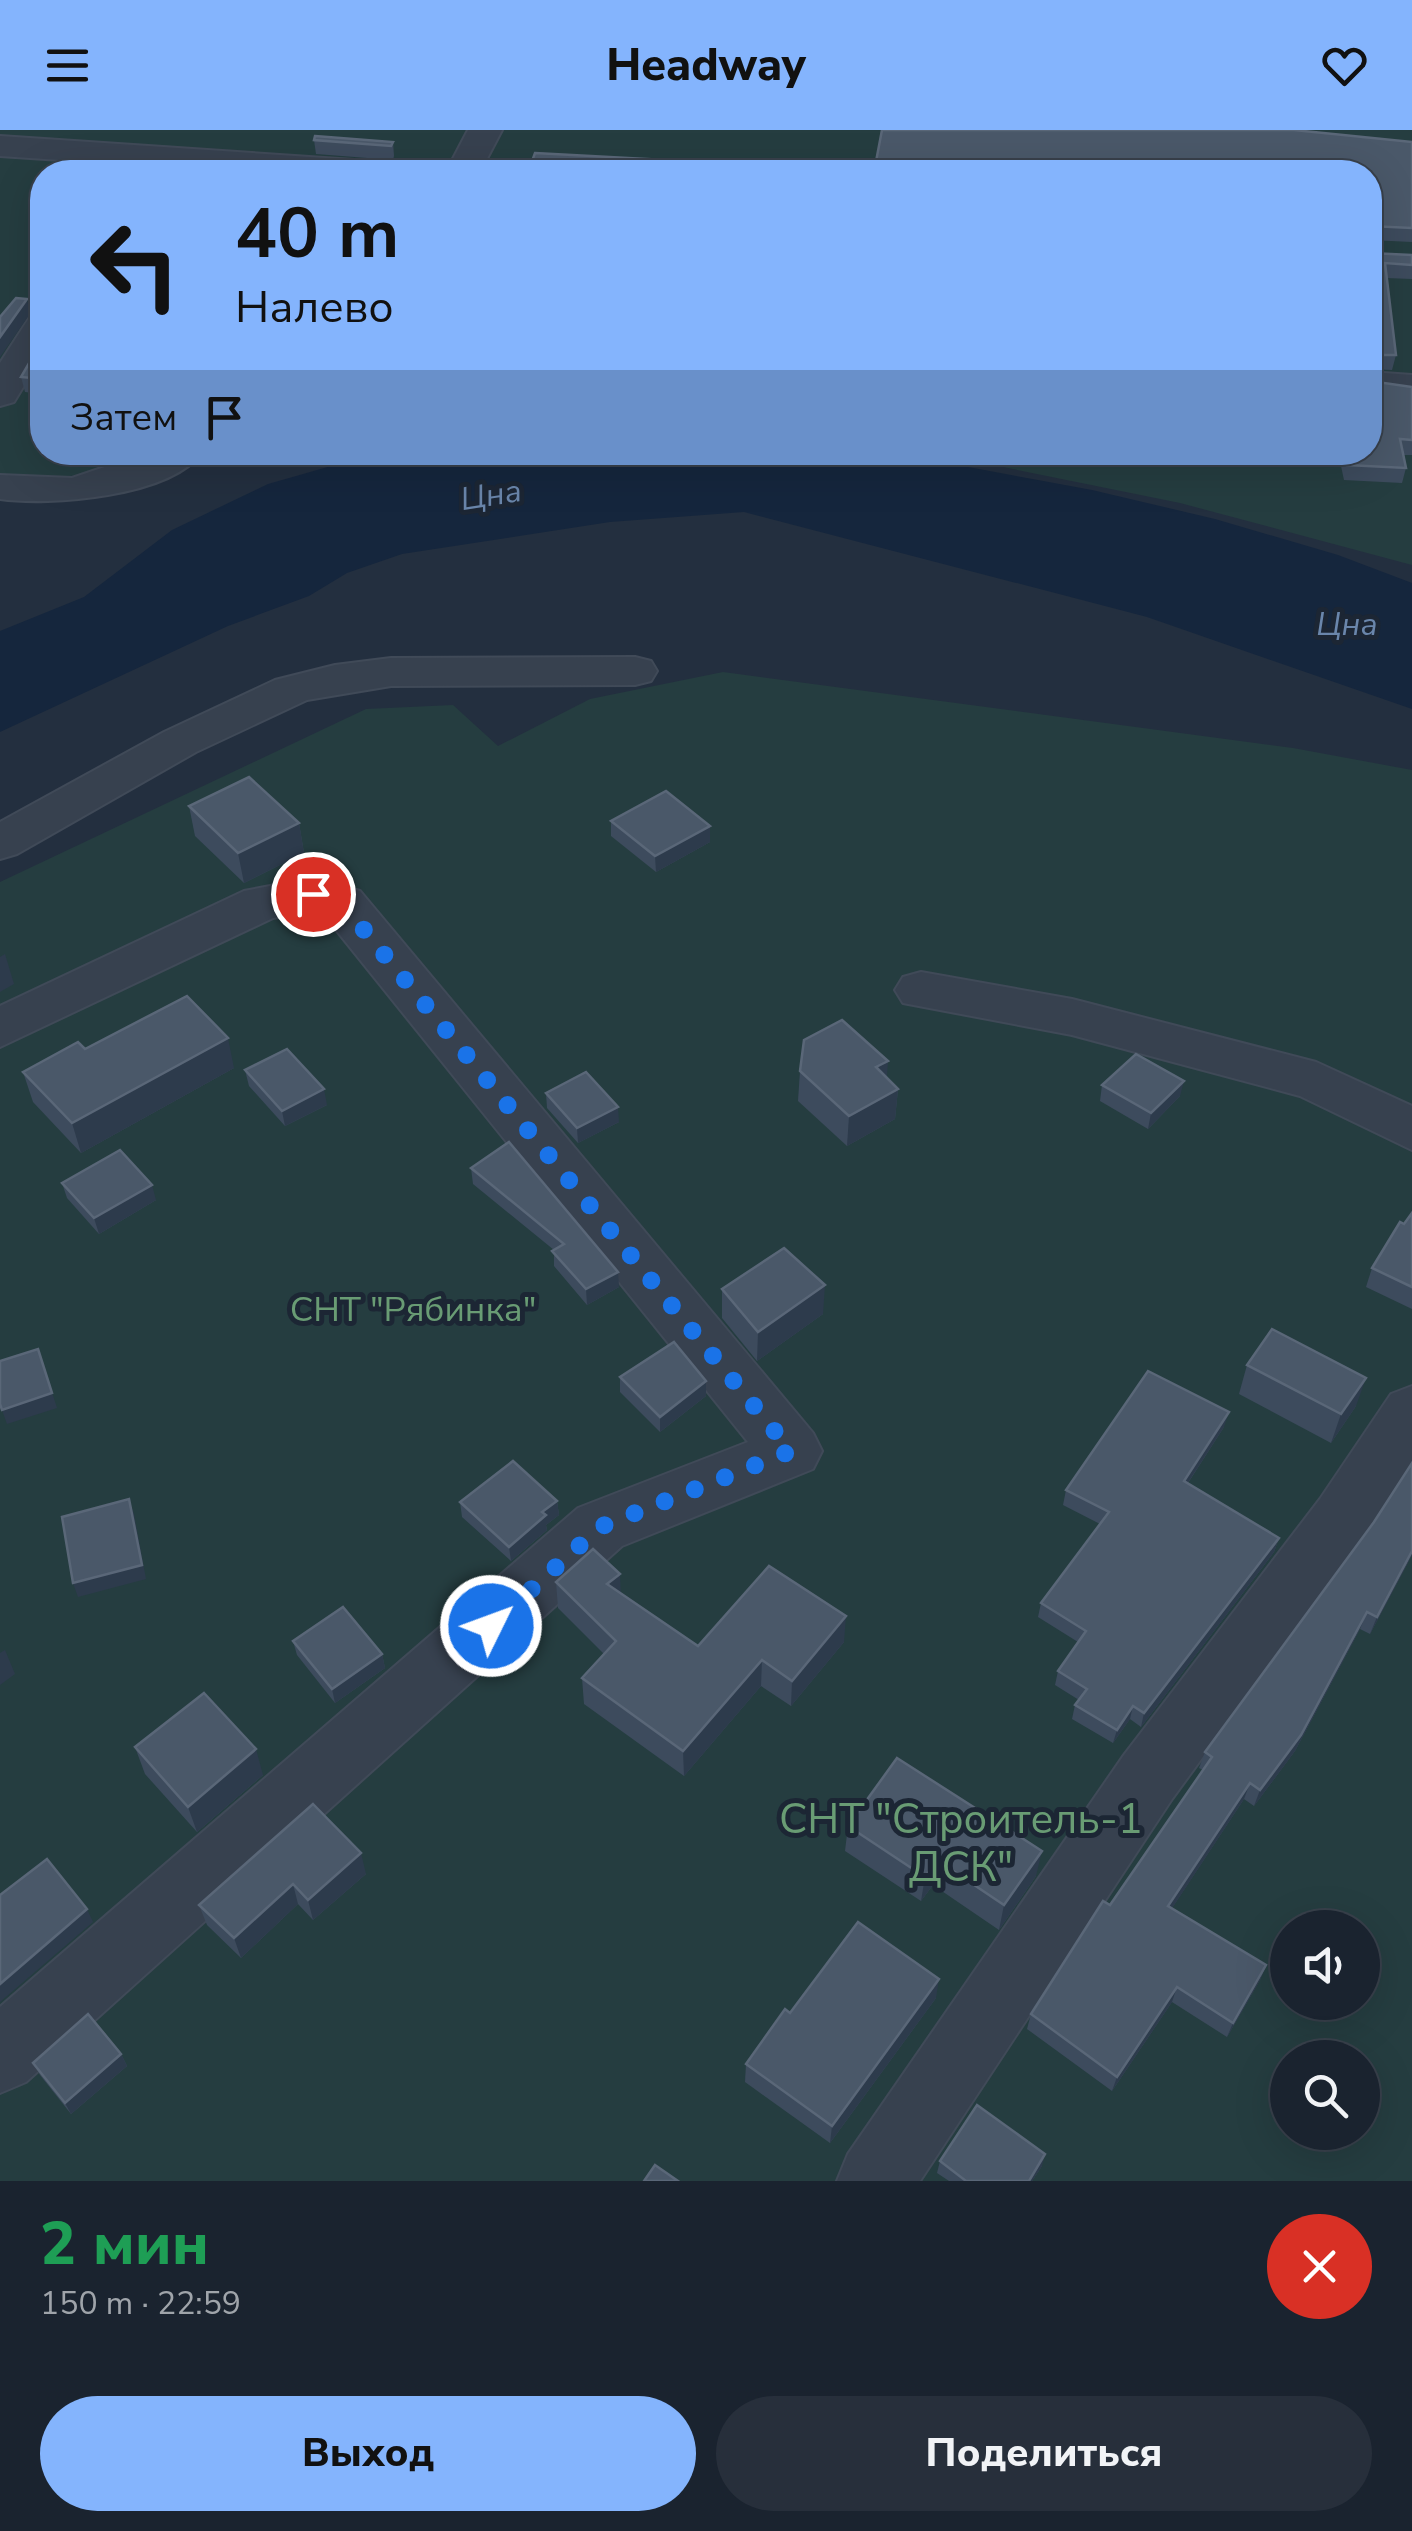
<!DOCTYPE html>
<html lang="ru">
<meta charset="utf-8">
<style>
body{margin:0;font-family:"Nunito Sans",sans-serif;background:#272f3b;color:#f1f3f6;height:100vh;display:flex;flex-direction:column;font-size:38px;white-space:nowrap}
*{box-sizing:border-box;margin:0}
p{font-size:32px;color:#9fa4aa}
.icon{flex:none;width:55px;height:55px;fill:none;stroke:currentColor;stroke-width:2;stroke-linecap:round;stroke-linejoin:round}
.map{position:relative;height:2051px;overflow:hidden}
.drawer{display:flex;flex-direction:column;background:#1a232f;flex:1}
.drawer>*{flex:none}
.top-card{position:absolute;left:30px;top:30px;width:1352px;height:305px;border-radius:40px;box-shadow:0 10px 40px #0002,0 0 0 2px #38404b;background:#84b4fd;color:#111;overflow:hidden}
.fabs{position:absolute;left:1270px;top:1780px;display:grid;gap:20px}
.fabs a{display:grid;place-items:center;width:110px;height:110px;border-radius:50%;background:#1a232f;box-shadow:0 10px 40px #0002,0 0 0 2px #38404b;font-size:50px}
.pin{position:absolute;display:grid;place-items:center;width:85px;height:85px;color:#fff;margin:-42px;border:5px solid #fff;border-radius:50%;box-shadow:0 2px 10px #0007}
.me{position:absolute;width:110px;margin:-55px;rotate:48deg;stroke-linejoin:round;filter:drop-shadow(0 0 8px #0008)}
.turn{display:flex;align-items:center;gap:35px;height:210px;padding:0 40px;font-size:45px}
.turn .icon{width:130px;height:130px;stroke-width:2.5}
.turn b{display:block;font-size:70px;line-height:85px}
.then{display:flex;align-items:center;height:95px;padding:0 40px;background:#0003;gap:20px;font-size:38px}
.round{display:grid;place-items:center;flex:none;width:105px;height:105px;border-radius:52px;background:#272f3b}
.summary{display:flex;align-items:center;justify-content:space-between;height:170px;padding:0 40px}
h1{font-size:60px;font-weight:800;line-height:75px;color:#1e9e55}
.primary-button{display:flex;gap:20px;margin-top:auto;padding:20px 40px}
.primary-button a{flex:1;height:115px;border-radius:60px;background:#84b4fd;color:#111;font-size:40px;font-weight:800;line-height:115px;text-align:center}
.primary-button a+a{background:#272f3b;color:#f1f3f6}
header{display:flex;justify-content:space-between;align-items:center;height:130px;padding:0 40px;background:#84b4fd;color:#111;font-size:45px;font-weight:800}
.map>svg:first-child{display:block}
</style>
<header><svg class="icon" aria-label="menu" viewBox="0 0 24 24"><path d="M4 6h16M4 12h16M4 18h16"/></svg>Headway<svg class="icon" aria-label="heart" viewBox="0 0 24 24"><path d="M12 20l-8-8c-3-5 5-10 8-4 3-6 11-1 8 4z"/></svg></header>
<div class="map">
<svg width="1412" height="2051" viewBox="0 0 1412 2051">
<rect width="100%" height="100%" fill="#232f3f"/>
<g fill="#253d40" fill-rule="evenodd">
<path d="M0 0H481L462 42H42V322L168 323C128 345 46 351 0 345Z"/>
<polygon points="502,0 1412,0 1412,435 1180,373 934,323 1370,322 1370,42 482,42"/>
<path d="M723 542 1293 618 1412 640V2051H0V752L366 579 453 575 498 616 590 569ZM1288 1798H1362V1872H1288ZM1288 1928H1362V2002H1288Z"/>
</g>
<polygon fill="#15263d" points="397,322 892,323 1092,360 1215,389 1338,425 1412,453 1412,579 1147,487 744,382 610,392 402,424 347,443 309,466 228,496 0,602 0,501 84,467 172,400 268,354 359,328"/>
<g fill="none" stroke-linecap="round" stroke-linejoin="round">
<defs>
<g id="minor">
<polygon points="468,0 502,0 480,42 446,42"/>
<polygon points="0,6 384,32 396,35 401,42 240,42 0,26"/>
<polygon points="42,185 42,226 14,272 0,276 0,233 29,188"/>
<polygon points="1370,242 1412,245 1412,269 1370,266"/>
<path d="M149 322H202C171 367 49 376 0 369V345L72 348Z"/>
<polygon points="635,527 651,531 657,541 651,551 635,555 391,556 307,570 196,622 17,724 0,729 0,692 164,602 275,550 335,535 391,528"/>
<polygon points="313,748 360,761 813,1303 822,1321 813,1339 622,1416 26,1952 0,1963 0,1877 578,1378 748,1312 324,785 313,782 273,788 0,917 0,876 244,761"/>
<polygon points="921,842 1072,869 1316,932 1412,976 1412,1020 1300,966 1072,905 903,873 895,860 903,847"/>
<polygon points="1412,1256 1412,1332 1364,1407 1172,1669 920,2051 837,2051 848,2024 1124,1625 1320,1369 1391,1264"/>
</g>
</defs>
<use href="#minor" stroke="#404a58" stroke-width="4"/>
<use href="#minor" fill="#37414f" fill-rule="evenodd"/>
</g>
<g fill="#3d4b5d">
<polygon points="314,10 393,12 394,26 393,30 316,24"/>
<polygon points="1412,12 1412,112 1370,110 1370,123 1412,125 1412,149 1386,148 1396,225 1392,240 1370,239 1370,42"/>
<polygon points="42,184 42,264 25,262 21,247 42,211"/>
<polygon points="1412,257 1412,325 1404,325 1406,338 1402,353 1344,350 1338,322 1370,322"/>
<polygon points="189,676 299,693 304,723 244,753 195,706"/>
<polygon points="611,691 710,696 710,712 656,742 611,706"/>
<polygon points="234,938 81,1023 33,972 23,942"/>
<polygon points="245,940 327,975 285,996 249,956"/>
<polygon points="800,941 887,948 898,959 895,989 847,1016 798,971"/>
<polygon points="1102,955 1180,966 1148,999 1100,971"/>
<polygon points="546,963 619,992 578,1013 547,978"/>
<polygon points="471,1038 619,1157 587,1175 554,1136 554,1120 473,1054"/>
<polygon points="62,1053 156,1070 99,1104 67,1068"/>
<polygon points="1412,1083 1412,1179 1366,1157 1372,1138"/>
<polygon points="722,1159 823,1184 757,1231 722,1188"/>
<polygon points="1247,1235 1356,1276 1331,1313 1239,1264"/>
<polygon points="620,1247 706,1266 660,1302 620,1262"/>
<polygon points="1224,1297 1188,1353 1279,1408 1274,1422 1141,1597 1130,1589 1113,1613 1072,1589 1075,1575 1079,1570 1055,1555 1058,1541 1078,1512 1038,1487 1041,1473 1100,1394 1063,1375 1066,1360"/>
<polygon points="1412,1332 1412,1425 1370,1504 1360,1499 1295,1621 1254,1676 1244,1669 1172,1778 1266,1835 1260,1850 1227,1907 1172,1872 1112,1961 1027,1899 1031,1884 1110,1775 1203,1640 1199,1638 1205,1622 1374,1392"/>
<polygon points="557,1371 559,1385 546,1395 547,1400 511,1431 462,1387 460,1372"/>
<polygon points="556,1452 621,1463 698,1516 844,1512 791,1576 761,1556 684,1646 584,1574 582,1548 604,1524 558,1478"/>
<polygon points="293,1511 382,1524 385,1538 335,1573 297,1525"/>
<polygon points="135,1617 263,1645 197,1702 145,1644"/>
<polygon points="313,1674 366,1744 313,1790 298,1774 241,1828 207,1795 199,1775"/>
<polygon points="848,1696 1036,1746 999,1800 933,1755 921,1771 845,1721"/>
<polygon points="936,1868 830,2013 745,1952 746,1934 790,1883"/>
<polygon points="121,1924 127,1936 71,1984 40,1945 33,1933"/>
<polygon points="940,2031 1042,2036 1032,2051 949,2051 937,2043"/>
</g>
<g fill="#2d3b4c">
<polygon points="27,169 30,184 0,227 0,207"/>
<polygon points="299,693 304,723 244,753 238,723"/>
<polygon points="710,696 710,712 656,742 655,726"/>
<polygon points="5,824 14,854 0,862 0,827"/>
<polygon points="228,908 234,938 81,1023 72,993"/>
<polygon points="888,931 886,960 876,937"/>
<polygon points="1184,951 1180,966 1148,999 1151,983"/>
<polygon points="324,959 327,975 285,996 282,981"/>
<polygon points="898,959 895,989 847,1016 849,986"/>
<polygon points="618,977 619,992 578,1013 577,998"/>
<polygon points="152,1055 156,1070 99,1104 94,1088"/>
<polygon points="618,1142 619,1157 587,1175 586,1159"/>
<polygon points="825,1155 823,1184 757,1231 758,1202"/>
<polygon points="43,1234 57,1278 7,1294 2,1280"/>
<polygon points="1366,1248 1356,1276 1331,1313 1341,1284"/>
<polygon points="706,1251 706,1266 660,1302 660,1287"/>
<polygon points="1229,1282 1224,1297 1180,1365 1184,1351"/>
<polygon points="129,1369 134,1384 146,1449 78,1467 73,1453"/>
<polygon points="557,1371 559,1385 546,1395 547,1400 511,1431 509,1417 542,1382"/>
<polygon points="1279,1408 1274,1422 1141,1597 1144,1583"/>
<polygon points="1412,1421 1412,1425 1370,1504 1377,1487"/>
<polygon points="620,1444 621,1470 607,1454"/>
<polygon points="1367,1482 1360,1499 1295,1621 1254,1676 1260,1660"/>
<polygon points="846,1486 844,1512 791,1576 792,1551"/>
<polygon points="5,1520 15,1544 0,1555 0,1523"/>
<polygon points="382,1524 385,1538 335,1573 332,1559"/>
<polygon points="762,1530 761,1556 684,1646 683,1621"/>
<polygon points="1133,1576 1130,1589 1113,1613 1117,1600"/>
<polygon points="256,1619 263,1645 197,1702 188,1677"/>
<polygon points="1250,1653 1244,1669 1163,1792 1168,1776"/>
<polygon points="1042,1721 1036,1746 999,1800 1004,1775"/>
<polygon points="361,1723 366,1744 313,1790 308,1770"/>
<polygon points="937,1730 933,1755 921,1771 925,1747"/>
<polygon points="293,1754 298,1774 241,1828 234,1808"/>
<polygon points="87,1779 93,1792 0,1872 0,1854"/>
<polygon points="1266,1835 1260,1850 1227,1907 1233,1893"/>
<polygon points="939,1849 936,1868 830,2013 832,1996"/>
<polygon points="1177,1857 1172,1872 1112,1961 1117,1947"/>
<polygon points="121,1924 127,1936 71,1984 65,1973"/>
<polygon points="1045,2024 1042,2036 1032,2051 1029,2051"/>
</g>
<g fill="#4a5869" stroke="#5a6778" stroke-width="2.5">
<polygon points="882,0 1294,0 1412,12 1412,98 1370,96 1370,123 1412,125 1412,135 1385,133 1396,225 1371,225 1370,243 1370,42 874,42"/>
<polygon points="315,6 393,12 391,16 314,10"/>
<polygon points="535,23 739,34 737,42 528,42"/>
<polygon points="309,32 387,32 384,42 307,42"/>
<polygon points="16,168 27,169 0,207 0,187"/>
<polygon points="42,184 42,249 21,247 42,211"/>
<polygon points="1370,251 1412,257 1412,310 1400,309 1406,338 1347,335 1344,322 1370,322"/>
<polygon points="249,647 299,693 238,723 189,676"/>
<polygon points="666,661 710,696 655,726 611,691"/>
<polygon points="187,866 228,908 72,993 23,942 78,912 85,919"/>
<polygon points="842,890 888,931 876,937 898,959 849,986 800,941 804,910"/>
<polygon points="287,919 324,959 282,981 245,940"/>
<polygon points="1136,924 1184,951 1151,983 1102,955"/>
<polygon points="586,942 618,977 577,998 546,963"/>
<polygon points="509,1012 618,1142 586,1159 552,1121 564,1114 471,1038"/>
<polygon points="120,1020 152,1055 94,1088 62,1053"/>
<polygon points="1412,1083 1412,1157 1372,1138 1400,1092 1404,1094"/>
<polygon points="784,1118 825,1155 758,1202 722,1159"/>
<polygon points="1272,1199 1366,1248 1341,1284 1247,1235"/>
<polygon points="674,1212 706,1251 660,1287 620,1247"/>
<polygon points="38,1219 52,1263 2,1280 0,1274 0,1231"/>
<polygon points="1148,1241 1229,1282 1184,1351 1279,1408 1144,1583 1133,1576 1117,1600 1075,1575 1087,1559 1058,1541 1086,1501 1041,1473 1109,1382 1066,1360"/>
<polygon points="513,1331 557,1371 542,1382 546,1385 509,1417 460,1372"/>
<polygon points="1412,1333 1412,1421 1377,1487 1367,1482 1301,1605 1260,1660 1250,1653 1168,1776 1266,1835 1233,1893 1177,1857 1117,1947 1031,1884 1103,1771 1110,1775 1212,1627 1205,1622 1374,1392"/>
<polygon points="129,1369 142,1435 73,1453 62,1387"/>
<polygon points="593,1419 620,1444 607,1454 698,1516 769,1436 846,1486 792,1551 762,1530 683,1621 582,1548 616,1511 556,1452"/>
<polygon points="343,1477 382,1524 332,1559 293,1511"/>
<polygon points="204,1563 256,1619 188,1677 135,1617"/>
<polygon points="897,1628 1042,1721 1004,1775 937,1730 925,1747 848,1696"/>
<polygon points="313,1674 361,1723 308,1770 293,1754 234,1808 199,1775"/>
<polygon points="47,1729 87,1779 0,1854 0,1765"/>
<polygon points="858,1792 939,1849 832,1996 746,1934 785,1879 790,1883"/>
<polygon points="88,1884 121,1924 65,1973 33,1933"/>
<polygon points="977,1975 1045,2024 1029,2051 966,2051 940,2031"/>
<polygon points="655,2035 678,2051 644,2051"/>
</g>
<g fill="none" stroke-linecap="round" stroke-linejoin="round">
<polyline stroke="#1a73e8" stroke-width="18" stroke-dasharray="0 32.4" points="313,764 342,773 791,1321 600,1397 491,1496"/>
</g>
<g text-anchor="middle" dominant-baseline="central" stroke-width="10" stroke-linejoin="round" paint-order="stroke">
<g font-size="32" font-style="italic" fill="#6a86ab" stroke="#1c2634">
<text transform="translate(491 365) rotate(-9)">Цна</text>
<text x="1347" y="494">Цна</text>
</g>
<g font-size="35" fill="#699c74" stroke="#1c2634">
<text x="413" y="1179">СНТ "Рябинка"</text>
</g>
<g font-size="42" fill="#699c74" stroke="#1c2634">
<text x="961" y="1689">СНТ "Строитель-1<tspan x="961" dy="48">ДСК"</tspan></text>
</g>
</g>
</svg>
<div class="fabs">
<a><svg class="icon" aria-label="sound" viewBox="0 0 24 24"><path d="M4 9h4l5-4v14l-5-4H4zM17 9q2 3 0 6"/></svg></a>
<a><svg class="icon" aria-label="search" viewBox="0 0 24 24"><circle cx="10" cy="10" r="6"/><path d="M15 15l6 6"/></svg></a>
</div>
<div class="pin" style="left:313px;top:764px;background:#d93025"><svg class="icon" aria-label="arrive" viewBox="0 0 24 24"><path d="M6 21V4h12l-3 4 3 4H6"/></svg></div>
<svg class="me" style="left:491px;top:1496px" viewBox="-20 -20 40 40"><circle r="17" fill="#1a73e8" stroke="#fff" stroke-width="3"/><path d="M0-11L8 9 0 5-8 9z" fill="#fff"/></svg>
<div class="top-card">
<div class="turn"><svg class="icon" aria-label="left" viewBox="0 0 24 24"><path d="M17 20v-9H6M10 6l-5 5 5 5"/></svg><div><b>40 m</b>Налево</div></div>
<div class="then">Затем<svg class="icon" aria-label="arrive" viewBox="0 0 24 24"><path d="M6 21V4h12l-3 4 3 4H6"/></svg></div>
</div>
</div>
<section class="drawer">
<div class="summary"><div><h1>2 мин</h1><p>150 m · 22:59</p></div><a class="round" style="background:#d93025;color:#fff"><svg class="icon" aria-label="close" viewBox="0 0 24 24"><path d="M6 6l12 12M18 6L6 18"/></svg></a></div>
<div class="primary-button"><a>Выход</a><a>Поделиться</a></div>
</section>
